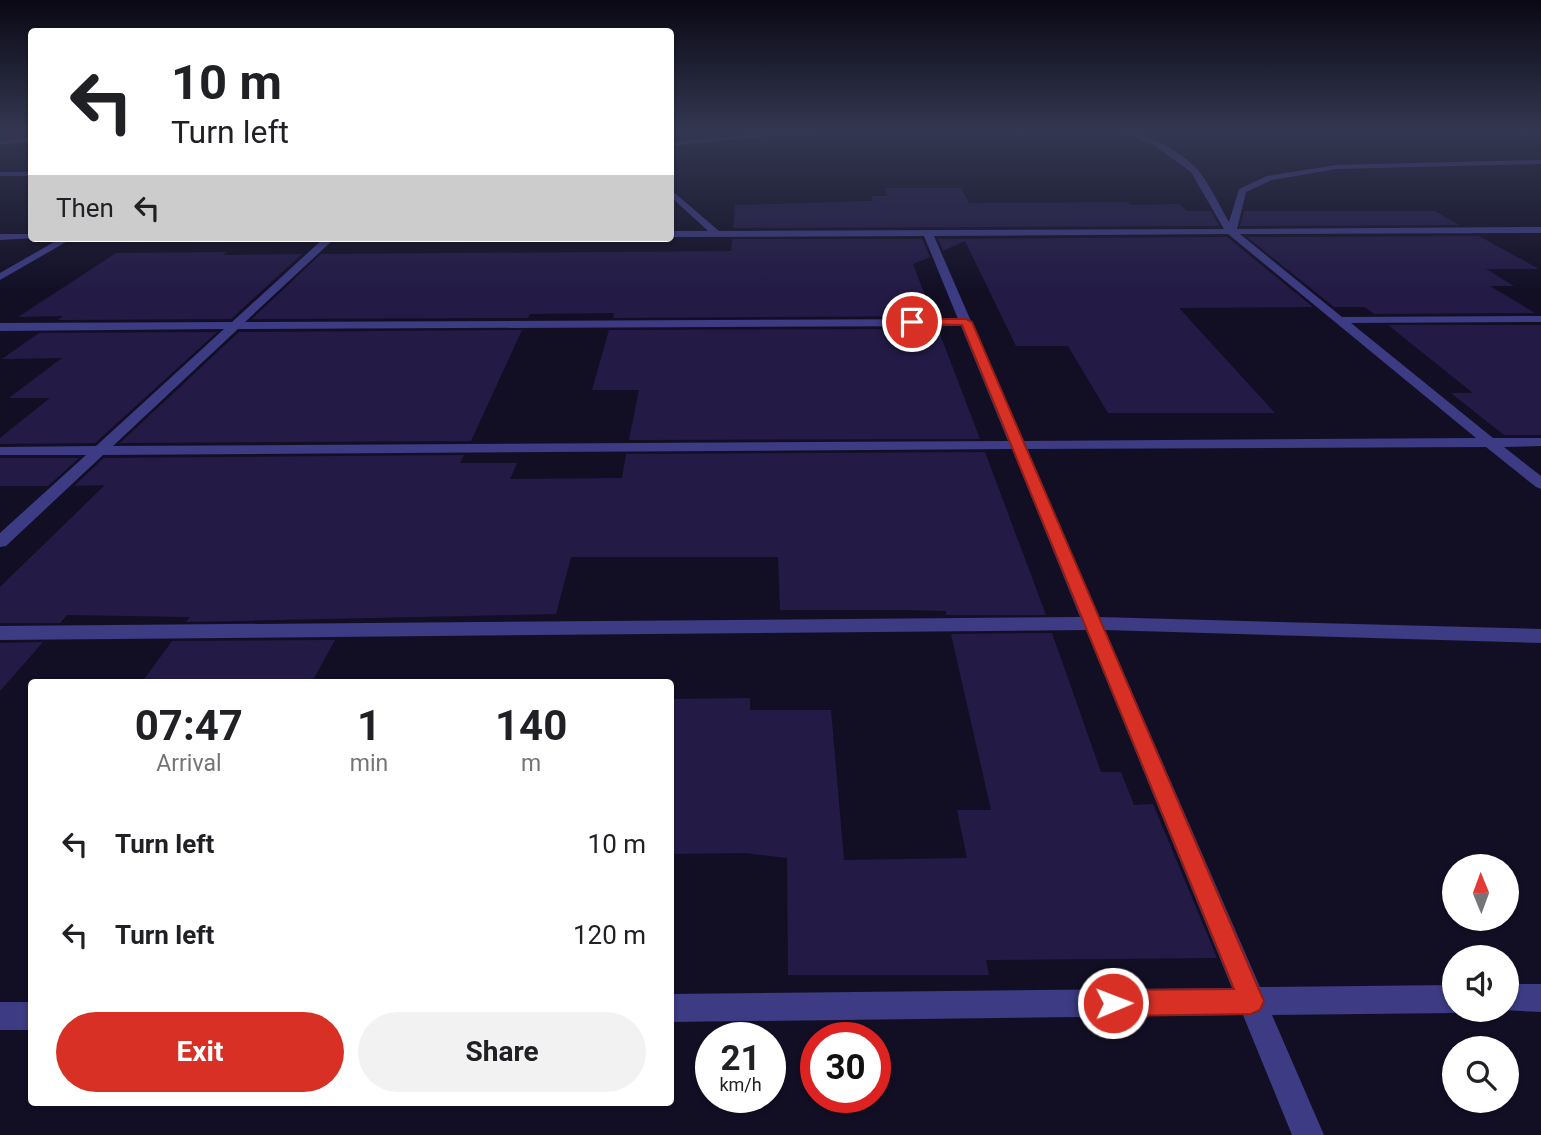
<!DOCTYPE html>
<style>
body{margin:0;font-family:Roboto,sans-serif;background:#f2f2f2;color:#202124;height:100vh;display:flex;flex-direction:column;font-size:26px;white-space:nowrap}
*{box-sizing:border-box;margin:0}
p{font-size:23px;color:#757577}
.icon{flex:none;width:38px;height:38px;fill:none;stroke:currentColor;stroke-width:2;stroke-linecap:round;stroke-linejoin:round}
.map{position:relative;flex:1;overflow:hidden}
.panel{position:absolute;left:28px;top:679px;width:646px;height:427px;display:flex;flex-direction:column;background:#fff;border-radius:7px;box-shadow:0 2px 5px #0004}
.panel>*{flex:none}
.top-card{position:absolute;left:28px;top:28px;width:646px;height:214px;border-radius:7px;box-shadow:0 2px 5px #0004;background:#fff;color:#202124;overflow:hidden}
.needle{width:46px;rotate:359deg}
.controls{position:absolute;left:1442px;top:854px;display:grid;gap:14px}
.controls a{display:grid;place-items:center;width:77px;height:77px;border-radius:50%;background:#fff;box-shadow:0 2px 5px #0004;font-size:35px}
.speed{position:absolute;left:695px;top:1022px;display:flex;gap:14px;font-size:35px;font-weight:700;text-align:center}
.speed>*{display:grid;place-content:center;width:91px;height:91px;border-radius:50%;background:#fff;box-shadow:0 2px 5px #0004;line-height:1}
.speed small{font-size:18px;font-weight:400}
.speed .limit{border:10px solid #d22;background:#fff;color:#111}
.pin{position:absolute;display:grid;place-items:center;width:60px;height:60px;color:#fff;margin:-30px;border:4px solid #fff;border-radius:50%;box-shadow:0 2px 7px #0007}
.me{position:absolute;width:77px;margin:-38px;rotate:89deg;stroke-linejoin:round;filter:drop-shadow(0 0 5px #0008)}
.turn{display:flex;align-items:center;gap:24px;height:147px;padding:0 28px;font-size:32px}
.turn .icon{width:91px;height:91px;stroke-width:2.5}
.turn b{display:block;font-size:49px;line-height:60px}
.then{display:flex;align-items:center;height:66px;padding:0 28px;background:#0003;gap:14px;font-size:26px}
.eta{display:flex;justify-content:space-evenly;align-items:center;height:119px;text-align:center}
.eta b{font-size:42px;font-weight:700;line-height:49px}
.button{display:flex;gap:14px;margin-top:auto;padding:14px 28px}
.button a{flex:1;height:80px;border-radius:42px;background:#d93025;color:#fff;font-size:28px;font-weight:700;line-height:80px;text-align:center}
.button a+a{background:#f2f2f2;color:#202124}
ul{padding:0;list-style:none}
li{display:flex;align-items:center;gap:21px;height:91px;padding:0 28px}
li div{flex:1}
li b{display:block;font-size:26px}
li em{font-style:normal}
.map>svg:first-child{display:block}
</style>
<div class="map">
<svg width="1541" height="1135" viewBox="0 0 1541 1135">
<rect width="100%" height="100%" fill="#120f25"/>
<g fill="#231b46">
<polygon points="885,188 961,188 969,203 1125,202 1132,205 1179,204 1187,211 1211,211 1219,226 733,228 735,205 873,201 871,196 888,196"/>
<polygon points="1244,211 1435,211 1459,225 1240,226"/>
<polygon points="1479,236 1539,269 1486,269 1514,286 1490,286 1535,313 1374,314 1365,307 1334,307 1247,237"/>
<polygon points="1227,237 1313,307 1179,308 1275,413 1108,413 1068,346 1016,346 965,241 943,251 938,239"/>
<polygon points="732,239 922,239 930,257 913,264 933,316 613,318 614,313 530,314 528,318 252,319 321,254 731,251"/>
<polygon points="227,252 223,255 302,254 231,319 58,320 63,316 18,317 116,253"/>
<polygon points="1388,325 1541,325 1541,435 1504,435 1451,393 1473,393"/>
<polygon points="938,329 980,439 629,440 639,390 592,390 609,330"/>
<polygon points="522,330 471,441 120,443 239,332"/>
<polygon points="217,332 95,443 0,444 0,438 50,398 9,398 62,358 2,359 39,333"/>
<polygon points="985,452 1046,615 946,615 946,611 905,610 780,610 778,557 571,557 556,614 186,622 190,617 67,615 60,623 0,623 0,587 105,485 74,486 104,458 464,455 460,463 517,463 510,479 622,478 626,454"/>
<polygon points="0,458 79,458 48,486 0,486"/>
<polygon points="1052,633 1101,772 1121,772 1134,805 1153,804 1217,958 986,960 989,975 788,975 787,858 745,853 670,854 670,699 750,698 750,710 831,710 844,860 967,858 957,810 991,810 951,634"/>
<polygon points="335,640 312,682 142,682 172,641"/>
<polygon points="43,642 0,691 0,643"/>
</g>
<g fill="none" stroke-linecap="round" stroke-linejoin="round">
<g fill="#3c3b83" fill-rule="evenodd">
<polygon points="788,132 813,132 670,146 670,142"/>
<path d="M1122 132C1146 132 1182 152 1198 170 1210 185 1219 205 1229 222L1239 189 1267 176 1336 165 1541 160V164L1336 169 1272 180 1246 192 1237 229 1541 227V233L1240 234 1342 317 1541 316V322L1351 323 1493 438H1541V446L1504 447 1541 476V489L1536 487 1486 447 1027 449 1099 617 1541 629V643L1105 630 1260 987 1454 985V1010H1462L1454 1013 1272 1015 1324 1135H1292L1243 1015 670 1022V994L1232 988 1086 630 0 640V626L1080 617 1012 449 103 455 6 546 0 547V533L86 455H0V447L96 446 224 329 0 331V323L232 322 324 238H335L245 322 958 319 924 236 670 237V231H708L670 196V189L719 231 1224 229 1191 172 1154 145ZM1228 234 1476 438 1023 441 934 236ZM961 326 1008 441 113 446 238 329Z"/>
<polygon points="32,137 32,141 0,145 0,141"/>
<rect x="0" y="172" width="32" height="4"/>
<polygon points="0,234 32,234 32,238 36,238 0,240"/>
<polygon points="61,238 73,238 0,280 0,273"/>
<polygon points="1507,984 1541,984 1541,1012 1502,1010 1507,1010"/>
<rect x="0" y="1002" width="32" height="28"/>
</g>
</g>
<linearGradient id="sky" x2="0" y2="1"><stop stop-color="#0a0814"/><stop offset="0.45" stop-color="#333751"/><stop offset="1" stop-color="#333751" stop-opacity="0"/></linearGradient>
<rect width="1541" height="291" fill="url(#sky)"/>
<polygon fill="#d93025" stroke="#8d1f18" stroke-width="2" points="912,319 966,319 972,322 1260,992 1264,1001 1260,1010 1251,1014 1113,1016 1104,1012 1100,1003 1104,994 1113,990 1234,989 962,325 908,324 907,322"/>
</svg>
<div class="controls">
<a><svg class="needle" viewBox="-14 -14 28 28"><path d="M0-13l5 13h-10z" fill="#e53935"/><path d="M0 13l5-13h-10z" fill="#757577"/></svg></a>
<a><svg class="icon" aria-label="sound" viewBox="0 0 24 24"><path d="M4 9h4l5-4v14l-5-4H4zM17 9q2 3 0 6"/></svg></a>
<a><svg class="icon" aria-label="search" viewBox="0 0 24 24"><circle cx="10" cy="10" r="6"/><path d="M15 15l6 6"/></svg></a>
</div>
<div class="speed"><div>21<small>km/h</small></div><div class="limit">30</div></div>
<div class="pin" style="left:912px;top:322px;background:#d93025"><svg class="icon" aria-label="arrive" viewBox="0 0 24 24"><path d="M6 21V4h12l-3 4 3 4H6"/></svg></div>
<svg class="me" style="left:1113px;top:1003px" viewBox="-20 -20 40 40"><circle r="17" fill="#d93025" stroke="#fff" stroke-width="3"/><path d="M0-11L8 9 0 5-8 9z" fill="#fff"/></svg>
<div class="top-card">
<div class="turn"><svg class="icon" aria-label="left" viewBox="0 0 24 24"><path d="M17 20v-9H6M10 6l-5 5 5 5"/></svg><div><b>10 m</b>Turn left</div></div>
<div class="then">Then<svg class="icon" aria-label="left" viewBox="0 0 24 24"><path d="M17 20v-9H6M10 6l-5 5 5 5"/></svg></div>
</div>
<section class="panel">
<div class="eta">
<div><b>07:47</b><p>Arrival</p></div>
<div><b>1</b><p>min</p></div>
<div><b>140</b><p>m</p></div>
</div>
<ul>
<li><svg class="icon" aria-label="left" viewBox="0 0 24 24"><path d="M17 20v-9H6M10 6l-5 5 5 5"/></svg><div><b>Turn left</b></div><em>10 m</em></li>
<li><svg class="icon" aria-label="left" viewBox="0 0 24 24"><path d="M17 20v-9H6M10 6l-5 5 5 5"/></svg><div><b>Turn left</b></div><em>120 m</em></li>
</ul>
<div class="button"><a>Exit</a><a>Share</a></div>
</section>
</div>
